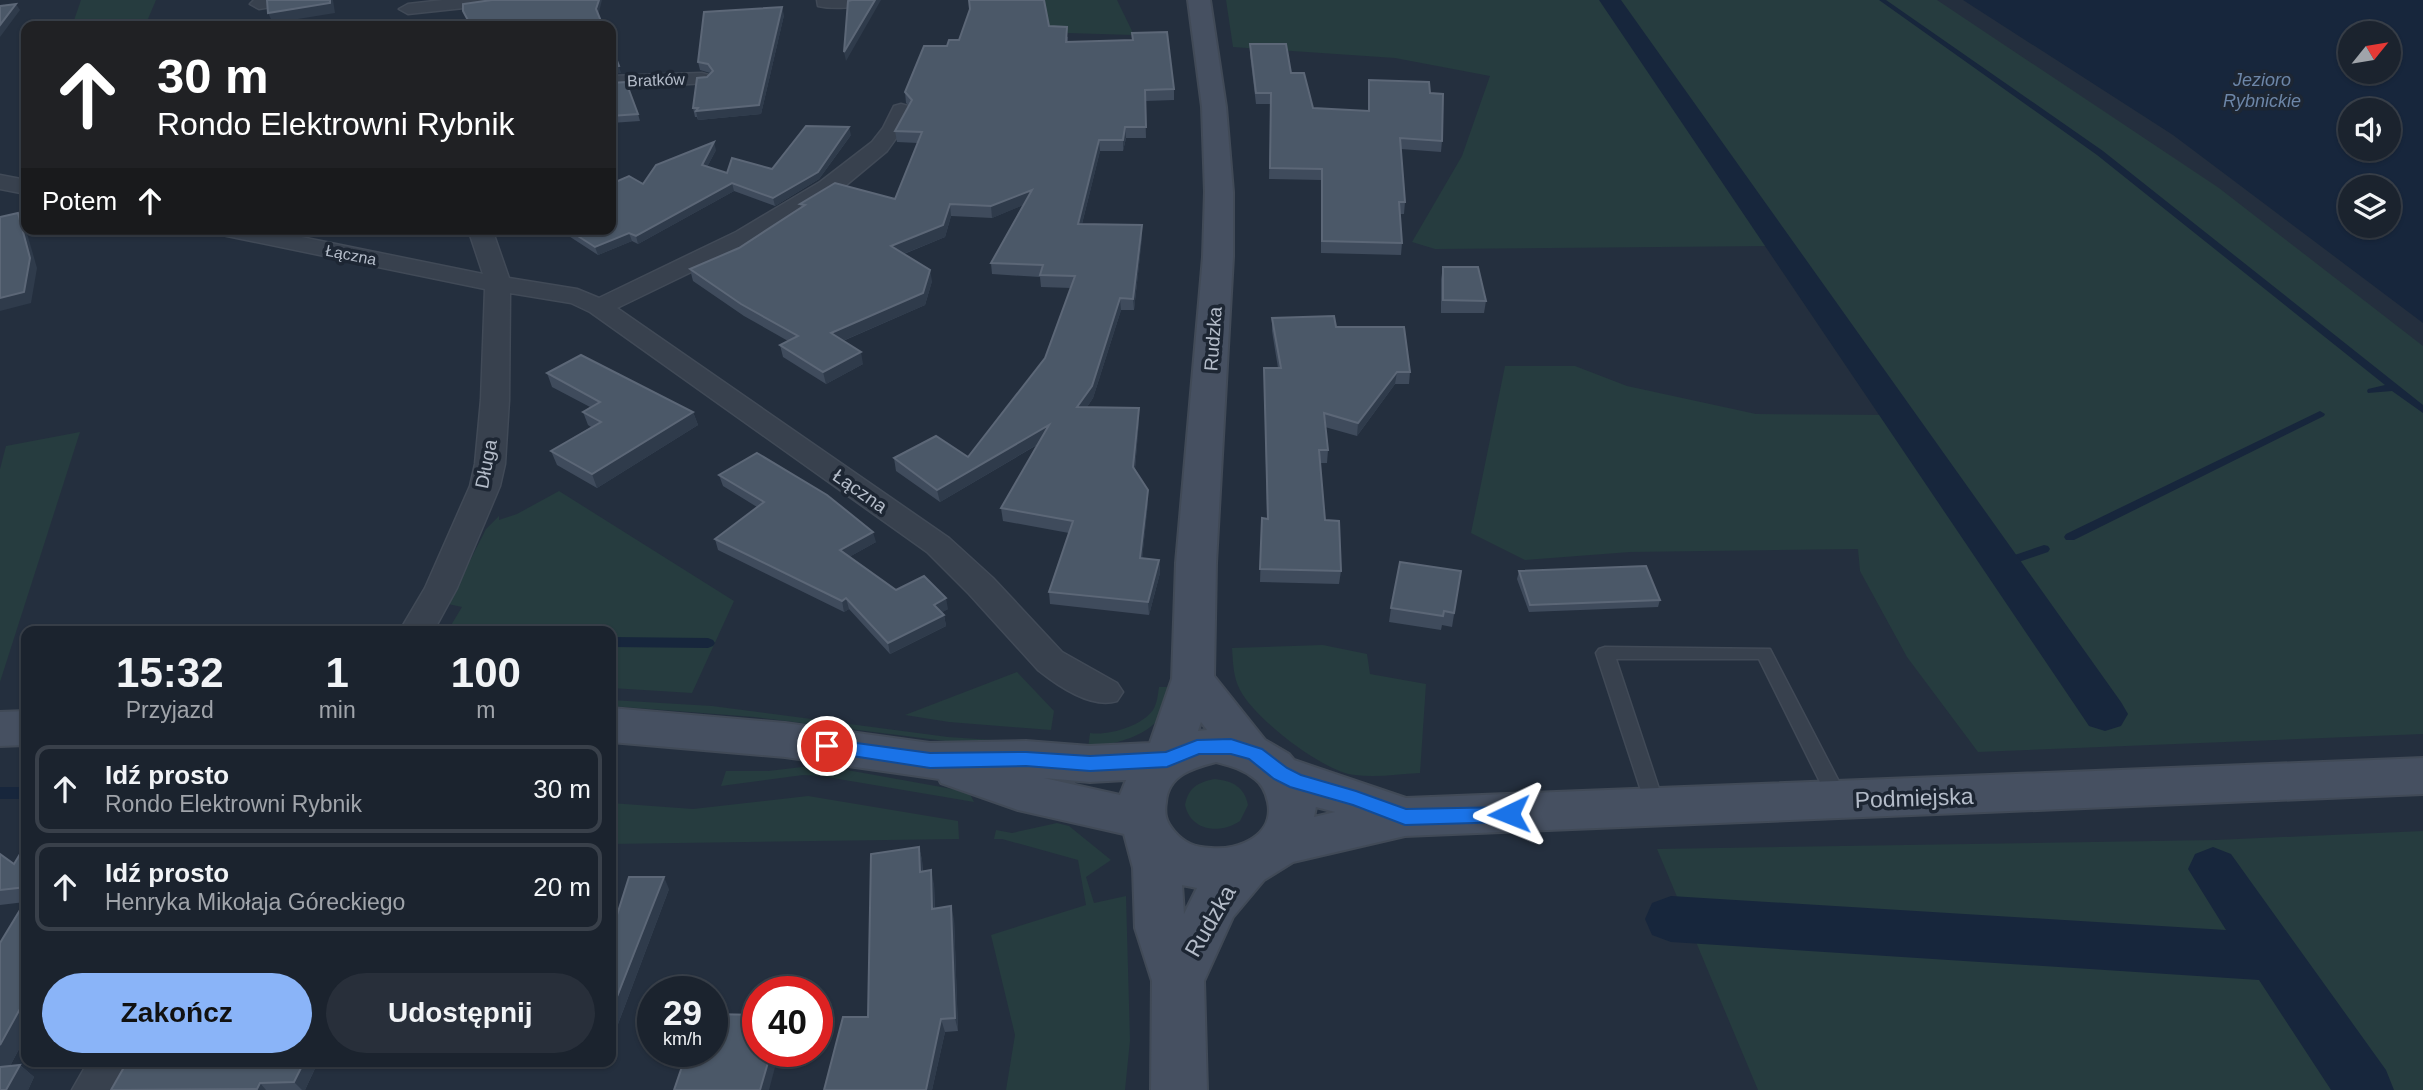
<!DOCTYPE html>
<html lang="pl">
<meta charset="utf-8">
<style>
body{margin:0;font-family:Arial,sans-serif;background:#282f3a;color:#f1f3f6;height:100vh;display:flex;flex-direction:column;font-size:26px;white-space:nowrap}
*{box-sizing:border-box;margin:0}
p{font-size:23px;color:#a0a4aa}
.icon{flex:none;width:38px;height:38px;fill:none;stroke:currentColor;stroke-width:2;stroke-linecap:round;stroke-linejoin:round}
.map{position:relative;flex:1;overflow:hidden}
.details{position:absolute;left:21px;top:626px;width:595px;height:441px;display:flex;flex-direction:column;background:#1b232e;border-radius:14px;box-shadow:0 2px 5px #0004,0 0 0 2px #39404a}
.details>*{flex:none}
.banner{position:absolute;left:21px;top:21px;width:595px;height:214px;border-radius:14px;box-shadow:0 2px 5px #0004,0 0 0 2px #39404a;background:#202124;color:#fff;overflow:hidden}
.needle{width:46px;rotate:60deg}
.tools{position:absolute;left:2338px;top:21px;display:grid;gap:14px}
.tools a{display:grid;place-items:center;width:63px;height:63px;border-radius:50%;background:#1b232e;box-shadow:0 2px 5px #0004,0 0 0 2px #39404a;font-size:35px}
.speed{position:absolute;left:637px;top:976px;display:flex;gap:14px;font-size:35px;font-weight:700;text-align:center}
.speed>*{display:grid;place-content:center;width:91px;height:91px;border-radius:50%;background:#1b232e;box-shadow:0 2px 5px #0004,0 0 0 2px #39404a;line-height:1}
.speed small{font-size:18px;font-weight:400}
.speed .limit{border:10px solid #d22;background:#fff;color:#111}
.pin{position:absolute;display:grid;place-items:center;width:60px;height:60px;color:#fff;margin:-30px;border:4px solid #fff;border-radius:50%;box-shadow:0 2px 7px #0007}
.me{position:absolute;width:77px;margin:-38px;rotate:268deg;stroke-linejoin:round;filter:drop-shadow(0 0 5px #0008)}
.turn{display:flex;align-items:center;gap:24px;height:147px;padding:0 21px;font-size:32px}
.turn .icon{width:91px;height:91px;stroke-width:2.5}
.turn b{display:block;font-size:49px;line-height:60px}
.then{display:flex;align-items:center;height:66px;padding:0 21px;background:#0003;gap:14px;font-size:26px}
.eta{display:flex;justify-content:space-evenly;align-items:center;height:119px;text-align:center}
.eta b{font-size:42px;font-weight:600;line-height:49px}
.action{display:flex;gap:14px;margin-top:auto;padding:14px 21px}
.action a{flex:1;height:80px;border-radius:42px;background:#8ab4f8;color:#111;font-size:28px;font-weight:600;line-height:80px;text-align:center}
.action a+a{background:#282f3a;color:#f1f3f6}
ul{padding:0;list-style:none}
li{display:flex;align-items:center;gap:21px;height:88px;margin:0 14px 10px;padding:0 7px;border:4px solid #39404a;border-radius:14px}
li div{flex:1}
li b{display:block;font-size:26px}
li em{font-style:normal}
.map>svg:first-child{display:block}
</style>
<div class="map">
<svg width="2423" height="1090" viewBox="0 0 2423 1090">
<rect width="100%" height="100%" fill="#242f3e"/>
<g fill="#263c3f">
<polygon points="81,0 156,0 145,26 72,26"/>
<polygon points="1041,0 1117,0 1134,35 999,31"/>
<polygon points="1226,0 1937,0 2219,188 2423,346 2423,734 1978,752 1907,657 1860,571 1858,549 1630,552 1525,560 1471,533 1505,366 1575,366 1627,386 1756,414 1891,415 1771,246 1435,249 1412,242 1462,156 1490,76 1395,58 1233,47"/>
<polygon points="80,432 0,682 0,469 6,446"/>
<polygon points="559,491 734,601 692,693 611,688 611,632 447,632 462,607 448,604 486,529 499,516 499,520 517,514"/>
<path d="M1323 645 1367 654 1370 674 1426 684 1420 773C1399 774 1376 778 1355 775 1323 772 1255 719 1240 690 1233 677 1233 662 1232 648Z"/>
<polygon points="1017,672 1054,711 1051,730 949,722 905,715"/>
<path d="M1159 687H1167C1170 733 1124 742 1088 748L1090 733C1108 736 1142 726 1153 710 1157 704 1158 694 1159 687Z"/>
<polygon points="611,700 712,706 948,737 1050,744 977,745 754,717 611,706"/>
<polygon points="819,765 969,792 974,802 821,776 803,775 721,786 726,771 768,771"/>
<path d="M1215 779C1232 781 1244 786 1248 805L1240 821C1221 834 1191 832 1185 805 1188 788 1198 782 1215 779Z"/>
<polygon points="808,796 958,821 959,839 611,844 611,803 693,809"/>
<polygon points="1057,823 1069,826 1111,860 1086,877 1094,903 1126,896 1130,1040 1125,1090 1006,1090 1015,1035 991,935 1086,905 1078,860 1002,839 994,839 996,830 1012,833"/>
<polygon points="2423,831 2423,1090 1758,1090 1657,849 2215,840"/>
</g>
<path fill="#17263c" fill-rule="evenodd" d="M1963 0H2423V323L2173 135ZM2350 33H2389V72H2350ZM2350 110H2389V149H2350ZM2350 187H2389V226H2350Z"/>
<g fill="none" stroke-linecap="round" stroke-linejoin="round">
<g fill="#17263c" fill-rule="evenodd">
<polygon points="1879,0 1886,0 2103,151 2423,405 2423,413 2392,391 2368,393 2367,391 2368,389 2385,385 2097,155"/>
<polygon points="2320,411 2325,414 2324,416 2074,540 2066,540 2064,537 2066,534"/>
<polygon points="2044,545 2048,546 2050,549 2048,552 2001,568 1995,564 1997,561"/>
<polygon points="611,637 708,638 713,640 715,643 713,646 708,648 611,647"/>
<rect x="0" y="787" width="26" height="12"/>
</g>
<g fill="#17263c" fill-rule="evenodd">
<polygon points="1599,0 1621,0 2121,702 2128,714 2121,726 2105,731 2089,726"/>
<polygon points="2213,847 2231,854 2386,1070 2394,1090 2331,1090 2259,980 1671,942 1652,935 1645,919 1652,903 1671,896 2226,930 2188,869 2195,854"/>
</g>
<defs>
<polygon id="lane" points="1605,647 1770,649 1848,799 1845,804 1838,807 1831,804 1759,659 1616,659 1665,807 1662,812 1655,815 1648,812 1596,653 1599,649"/>
<g id="street">
<polygon points="254,0 292,0 289,4 259,9 250,4"/>
<polygon points="443,0 501,0 492,5 408,14 399,9 408,4"/>
<path d="M817 0H871C861 9 831 9 818 6Z"/>
<polygon points="702,73 709,75 712,79 709,83 611,88 611,76"/>
<path d="M901 104 908 106 911 110 902 130 887 151 845 186 753 242 617 308 949 538 993 578 1062 652 1117 683 1123 692 1117 701C1092 709 1058 686 1038 670L969 594 927 552 590 312 571 303 510 293 509 400 505 464 500 486 457 588 433 632H399L425 588 470 486 475 464 481 400 485 289 227 236 219 234 215 229H262L483 274 468 229H492L509 278 577 289 599 298 736 232 820 182 872 142 883 128 894 106Z"/>
<polygon points="0,175 26,180 26,194 0,189"/>
<polygon points="88,1062 137,1062 122,1090 72,1090"/>
</g>
<g id="secondary">
<path d="M1188 0H1210L1226 107 1233 192V257L1216 563 1214 676 1265 740 1289 754 1294 760 1406 798 2423 758V794L1405 836 1293 862 1264 880 1233 917 1204 981 1207 1090H1151L1152 981 1135 928 1133 868 1124 834 1018 810 941 783 939 779 785 757 611 742V708L785 723 930 743 1026 741 1090 746 1150 743 1172 679 1176 563 1203 257 1205 192 1202 107ZM1201 722 1207 730 1198 731ZM1216 762C1231 766 1243 769 1255 779 1263 785 1266 793 1268 802 1275 835 1239 851 1211 848 1195 847 1185 844 1174 831 1166 822 1164 814 1166 802 1168 775 1193 768 1216 762ZM1044 778 1090 782 1126 780 1120 795ZM1316 807 1335 812 1314 817ZM1182 885 1197 888 1184 914Z"/>
<polygon points="26,711 26,745 0,746 0,712"/>
</g>
</defs>
<use href="#lane" stroke="#414a57" stroke-width="3"/>
<use href="#street" stroke="#414a57" stroke-width="3"/>
<use href="#secondary" stroke="#414a57" stroke-width="4"/>
<use href="#lane" fill="#38414e" fill-rule="evenodd"/>
<use href="#street" fill="#38414e" fill-rule="evenodd"/>
<use href="#secondary" fill="#465061" fill-rule="evenodd"/>
</g>
<g fill="#3f4b5c">
<polygon points="784,15 761,114 698,120 697,117 695,117 693,108 707,77 710,73 700,70 698,62"/>
<polygon points="1049,26 1068,37 1068,42 1132,40 1132,33 1174,89 1174,100 1145,101 1146,138 1126,138 1123,151 1100,151 1082,224 1142,237 1134,310 1121,310 1093,398 1087,407 1139,420 1135,469 1148,490 1148,502 1142,558 1159,560 1160,573 1149,615 1050,604 1049,592 1069,533 1003,521 1001,508 1037,445 940,502 896,471 894,458 968,457 1045,358 1071,288 1041,287 1040,277 992,274 991,263 1023,205 992,218 951,216 945,237 904,254 932,281 925,305 843,341 863,364 826,384 783,357 780,345 788,341 744,316 693,281 690,269 739,248 801,208 800,204 895,199 918,143 897,142 895,131 909,106 906,103 905,92 947,46 959,40"/>
<polygon points="1250,44 1291,73 1313,108 1368,111 1369,80 1430,93 1442,141 1441,152 1401,149 1405,202 1404,214 1400,214 1402,243 1401,255 1321,253 1321,180 1269,179 1271,104 1256,104 1250,55"/>
<polygon points="611,83 638,114 640,121 611,123"/>
<polygon points="851,135 819,179 775,206 734,191 638,244 632,241 598,255 558,229 611,229 643,184 716,150 707,167 727,173 772,169"/>
<polygon points="1443,267 1486,301 1484,313 1441,313 1441,279"/>
<polygon points="1272,318 1336,327 1410,372 1409,384 1395,384 1357,436 1325,427 1328,450 1327,463 1320,463 1325,520 1341,571 1339,584 1260,582 1262,518 1267,519 1264,368 1278,368 1272,331"/>
<polygon points="547,373 693,412 698,425 597,488 557,465 551,451 591,427 588,425 583,412 590,407 552,387"/>
<polygon points="719,475 876,542 849,557 896,590 948,609 942,612 944,615 946,626 890,654 849,609 844,612 718,550 715,539 757,507 723,486"/>
<polygon points="1461,571 1452,627 1442,625 1441,630 1389,622 1391,608"/>
<polygon points="1519,571 1660,600 1658,607 1529,612 1517,579"/>
<polygon points="26,844 26,1036 10,1066 20,1065 34,1077 28,1090 0,1090 25,902 0,905 0,854 14,864"/>
<polygon points="919,847 922,860 923,872 934,884 935,908 954,919 958,1031 945,1032 932,1090 824,1090 868,1017"/>
<polygon points="669,889 618,1024 611,1023 611,934"/>
<polygon points="318,1062 305,1090 111,1090"/>
</g>
<g fill="#2f3b4b">
<polygon points="330,0 333,0 335,13 273,23 268,13"/>
<polygon points="599,0 602,0 598,16 596,9"/>
<polygon points="875,0 881,0 846,61 844,52"/>
<polygon points="16,4 20,10 0,37 0,25"/>
<polygon points="782,7 784,15 761,114 698,120 696,111"/>
<polygon points="619,66 621,73 611,74 611,67"/>
<polygon points="849,127 851,135 819,179 775,206 773,198"/>
<polygon points="1125,127 1126,138 1123,151 1123,140"/>
<polygon points="1099,140 1100,151 1079,236 1078,224"/>
<polygon points="714,142 716,150 704,173 702,165"/>
<polygon points="732,183 734,191 638,244 636,236"/>
<polygon points="1032,190 1033,201 992,218 991,206"/>
<polygon points="950,204 951,216 945,237 893,258 891,246"/>
<polygon points="18,213 24,223 37,268 31,303 0,311 0,298"/>
<polygon points="1142,225 1142,237 1134,310 1133,299"/>
<polygon points="629,233 632,241 598,255 595,247"/>
<polygon points="930,270 932,281 925,305 833,345 831,333"/>
<polygon points="1120,298 1121,310 1093,398 1079,419 1077,407"/>
<polygon points="861,352 863,364 826,384 823,372"/>
<polygon points="1397,372 1395,384 1357,436 1358,423"/>
<polygon points="1139,408 1139,420 1134,479 1133,467"/>
<polygon points="693,412 698,425 597,488 592,474"/>
<polygon points="1049,425 1050,437 940,502 937,490"/>
<polygon points="1148,490 1148,502 1141,571 1140,558"/>
<polygon points="873,532 876,542 842,561 840,550"/>
<polygon points="1159,560 1160,573 1149,615 1148,602"/>
<polygon points="846,598 849,609 844,612 842,601"/>
<polygon points="946,598 948,609 936,616 934,605"/>
<polygon points="944,615 946,626 890,654 888,643"/>
<polygon points="919,847 922,860 923,885 920,872"/>
<polygon points="931,870 934,884 935,922 932,909"/>
<polygon points="664,877 669,889 618,1024 612,1012"/>
<polygon points="951,906 954,919 958,1031 955,1018"/>
<polygon points="26,998 26,1036 2,1081 0,1079 0,1045"/>
<polygon points="941,1019 945,1032 932,1090 926,1090"/>
<polygon points="771,1052 779,1052 769,1090 760,1090"/>
<polygon points="304,1062 318,1062 305,1090 302,1090 294,1082"/>
<polygon points="20,1065 34,1077 28,1090 6,1090"/>
<polygon points="260,1083 266,1090 258,1090 257,1089"/>
</g>
<g fill="#4b5868" stroke="#5c6777" stroke-width="2">
<polygon points="267,0 330,0 330,3 268,13"/>
<polygon points="492,0 599,0 596,9 603,26 471,26 463,11 463,4"/>
<polygon points="852,0 875,0 844,52 848,1"/>
<polygon points="969,0 1044,0 1049,26 1067,27 1066,42 1133,40 1132,33 1167,32 1174,89 1145,90 1146,127 1125,127 1123,140 1099,140 1078,224 1142,225 1133,299 1120,298 1092,386 1077,407 1139,408 1133,467 1148,490 1140,558 1159,560 1148,602 1049,592 1073,521 1001,508 1049,425 937,490 894,458 936,436 968,457 1045,358 1075,276 1040,275 1043,265 991,263 1032,190 991,206 950,204 943,225 891,246 930,270 923,293 831,333 861,352 823,372 780,345 798,336 741,304 690,269 739,248 805,205 800,204 835,183 895,199 922,132 895,131 912,100 905,92 924,46 947,46 949,40 959,40 970,9"/>
<polygon points="16,4 0,25 0,6"/>
<polygon points="782,7 759,105 696,111 698,108 693,108 697,78 707,77 713,71 708,64 698,62 704,12"/>
<polygon points="1250,44 1286,44 1291,73 1304,73 1313,108 1369,111 1369,80 1429,82 1430,93 1443,94 1442,141 1400,138 1405,202 1399,202 1402,243 1322,241 1322,169 1270,168 1271,93 1256,93"/>
<polygon points="611,45 619,66 611,67"/>
<polygon points="626,82 638,114 611,116 611,83"/>
<polygon points="806,126 849,127 818,172 773,198 732,183 636,236 629,233 595,247 567,229 611,229 611,184 629,176 643,184 656,165 714,142 702,165 727,173 732,158 772,169"/>
<polygon points="18,213 30,258 24,292 0,298 0,217"/>
<polygon points="1443,267 1478,267 1486,301 1443,300"/>
<polygon points="1334,316 1336,327 1404,327 1410,372 1397,372 1358,423 1324,413 1328,450 1319,450 1325,520 1339,521 1341,571 1260,569 1262,518 1268,519 1264,368 1281,368 1272,318"/>
<polygon points="581,355 693,412 592,474 551,451 601,422 583,412 600,402 547,373"/>
<polygon points="757,453 827,495 873,532 840,550 896,590 924,576 946,598 934,605 944,615 888,643 846,598 842,601 715,539 764,502 719,475"/>
<polygon points="1400,562 1461,571 1454,613 1444,611 1443,616 1391,608"/>
<polygon points="1646,566 1660,600 1530,605 1519,571"/>
<polygon points="26,844 26,887 0,890 0,854 14,864"/>
<polygon points="919,847 920,872 931,870 932,909 951,906 955,1018 941,1019 926,1090 824,1090 843,1017 868,1017 871,854"/>
<polygon points="629,877 664,877 611,1012 611,934"/>
<polygon points="26,900 26,998 0,1045 0,943"/>
<polygon points="712,1014 758,1015 758,1052 771,1052 760,1090 674,1090 687,1052 712,1052"/>
<polygon points="127,1062 304,1062 294,1082 260,1083 257,1089 111,1090"/>
<polygon points="20,1065 6,1090 0,1090 0,1067"/>
</g>
<polygon fill="#1a73e8" stroke="#114b97" stroke-width="2" points="827,739 930,753 1026,752 1090,756 1166,752 1197,740 1231,739 1262,749 1287,768 1301,775 1356,791 1406,809 1509,807 1516,809 1519,814 1516,820 1509,822 1405,825 1353,805 1290,787 1274,779 1249,759 1231,754 1199,754 1167,767 1090,771 1026,766 930,768 820,751 818,746 820,741"/>
<g text-anchor="middle" dominant-baseline="central" stroke-width="7" stroke-linejoin="round" paint-order="stroke">
<g font-size="16" fill="#b4bcc9" stroke="#1d2633">
<text transform="translate(656 80) rotate(-2)">Bratków</text>
<text transform="translate(351 255) rotate(11)">Łączna</text>
</g>
<g font-size="18" font-style="italic" fill="#6d86a8" stroke="#1d2633">
<text x="2262" y="80">Jezioro<tspan x="2262" dy="21">Rybnickie</tspan></text>
</g>
<g font-size="19" fill="#b4bcc9" stroke="#1d2633">
<text transform="translate(1213 339) rotate(-86)">Rudzka</text>
<text transform="translate(486 464) rotate(-79)">Długa</text>
<text transform="translate(860 491) rotate(35)">Łączna</text>
</g>
<g font-size="23" fill="#b4bcc9" stroke="#1d2633">
<text transform="translate(1914 798) rotate(-2)">Podmiejska</text>
<text transform="translate(1210 921) rotate(-60)">Rudzka</text>
</g>
</g>
</svg>
<div class="tools">
<a><svg class="needle" viewBox="-14 -14 28 28"><path d="M0-13l5 13h-10z" fill="#e53935"/><path d="M0 13l5-13h-10z" fill="#a0a4aa"/></svg></a>
<a><svg class="icon" aria-label="sound" viewBox="0 0 24 24"><path d="M4 9h4l5-4v14l-5-4H4zM17 9q2 3 0 6"/></svg></a>
<a><svg class="icon" aria-label="layers" viewBox="0 0 24 24"><path d="M12 4l9 5-9 5-9-5zM3 14l9 5 9-5"/></svg></a>
</div>
<div class="speed"><div>29<small>km/h</small></div><div class="limit">40</div></div>
<div class="pin" style="left:827px;top:746px;background:#d93025"><svg class="icon" aria-label="arrive" viewBox="0 0 24 24"><path d="M6 21V4h12l-3 4 3 4H6"/></svg></div>
<svg class="me" style="left:1509px;top:814px" viewBox="-20 -20 40 40"><path d="M0-17L14 15 0 8-14 15z" fill="#1a73e8" stroke="#fff" stroke-width="4"/></svg>
<div class="banner">
<div class="turn"><svg class="icon" aria-label="ahead" viewBox="0 0 24 24"><path d="M12 20V5M6 11l6-6 6 6"/></svg><div><b>30 m</b>Rondo Elektrowni Rybnik</div></div>
<div class="then">Potem<svg class="icon" aria-label="ahead" viewBox="0 0 24 24"><path d="M12 20V5M6 11l6-6 6 6"/></svg></div>
</div>
<section class="details">
<div class="eta">
<div><b>15:32</b><p>Przyjazd</p></div>
<div><b>1</b><p>min</p></div>
<div><b>100</b><p>m</p></div>
</div>
<ul>
<li><svg class="icon" aria-label="ahead" viewBox="0 0 24 24"><path d="M12 20V5M6 11l6-6 6 6"/></svg><div><b>Idź prosto</b><p>Rondo Elektrowni Rybnik</p></div><em>30 m</em></li>
<li><svg class="icon" aria-label="ahead" viewBox="0 0 24 24"><path d="M12 20V5M6 11l6-6 6 6"/></svg><div><b>Idź prosto</b><p>Henryka Mikołaja Góreckiego</p></div><em>20 m</em></li>
</ul>
<div class="action"><a>Zakończ</a><a>Udostępnij</a></div>
</section>
</div>
